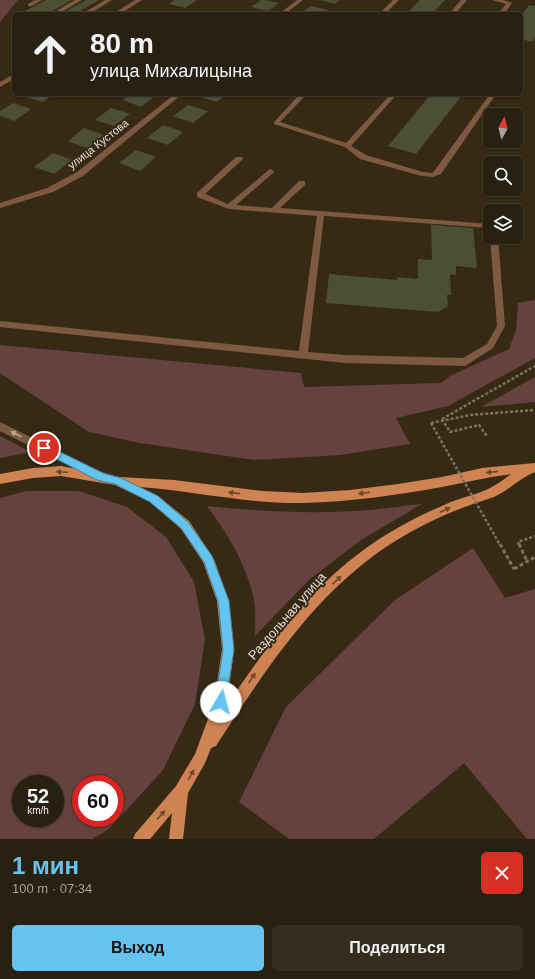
<!DOCTYPE html>
<html lang="ru">
<meta charset="utf-8">
<style>
body{margin:0;font-family:Arial,sans-serif;background:#342d1e;color:#f1f3f6;height:100vh;display:flex;flex-direction:column;font-size:15px;white-space:nowrap}
*{box-sizing:border-box;margin:0}
p{font-size:13px;color:#a5a39f}
.icon{flex:none;width:22px;height:22px;fill:none;stroke:currentColor;stroke-width:2;stroke-linecap:round;stroke-linejoin:round}
.map{position:relative;height:839px;overflow:hidden}
.side{display:flex;flex-direction:column;background:#282010;flex:1}
.side>*{flex:none}
.banner{position:absolute;left:12px;top:12px;width:511px;height:84px;border-radius:6px;box-shadow:0 1px 3px #0004,0 0 0 1px #443e30;background:#282010;color:#f1f3f6;overflow:hidden}
.needle{width:26px;rotate:7deg}
.fabs{position:absolute;left:483px;top:108px;display:grid;gap:8px}
.fabs a{display:grid;place-items:center;width:40px;height:40px;border-radius:6px;background:#282010;box-shadow:0 1px 3px #0004,0 0 0 1px #443e30;font-size:20px}
.speed{position:absolute;left:12px;top:775px;display:flex;gap:8px;font-size:20px;font-weight:700;text-align:center}
.speed>*{display:grid;place-content:center;width:52px;height:52px;border-radius:50%;background:#282010;box-shadow:0 1px 3px #0004,0 0 0 1px #443e30;line-height:1}
.speed small{font-size:10px;font-weight:400}
.speed .limit{border:6px solid #d22;background:#fff;color:#111}
.pin{position:absolute;display:grid;place-items:center;width:34px;height:34px;color:#fff;margin:-17px;border:2px solid #fff;border-radius:50%;box-shadow:0 1px 4px #0007}
.me{position:absolute;width:44px;margin:-22px;rotate:8deg;stroke-linejoin:round;filter:drop-shadow(0 0 3px #0008)}
.turn{display:flex;align-items:center;gap:14px;height:84px;padding:0 12px;font-size:18px}
.turn .icon{width:52px;height:52px;stroke-width:2.5}
.turn b{display:block;font-size:28px;line-height:34px}
.round{display:grid;place-items:center;flex:none;width:42px;height:42px;border-radius:6px;background:#342d1e}
.overview{display:flex;align-items:center;justify-content:space-between;height:68px;padding:0 12px}
h1{font-size:24px;font-weight:700;line-height:30px;color:#65c4ef}
.primary-button{display:flex;gap:8px;margin-top:auto;padding:8px 12px}
.primary-button a{flex:1;height:46px;border-radius:6px;background:#65c4ef;color:#111;font-size:16px;font-weight:700;line-height:46px;text-align:center}
.primary-button a+a{background:#342d1e;color:#f1f3f6}
.map>svg:first-child{display:block}
</style>
<div class="map">
<svg width="535" height="839" viewBox="0 0 535 839">
<rect width="100%" height="100%" fill="#362a15"/>
<g fill="#654240" fill-rule="evenodd">
<polygon points="0,0 18,0 0,22"/>
<polygon points="535,300 535,358 448,406 396,418 410,444 340,455 254,460 140,443 89,432 0,373 0,345 301,373 304,387 441,383 450,376 509,349 516,330 518,303"/>
<polygon points="535,377 535,402 481,407"/>
<polygon points="0,436 31,452 0,458"/>
<path d="M26 491H79L127 507 166 537 194 582 205 639 195 704 163 770 109 829 92 839H0V498ZM21 784H55V818H21ZM81 784H115V818H81Z"/>
<path d="M422 504 361 540 310 579 255 636C255 624 256 610 254 599 246 564 228 534 207 506 256 511 305 514 355 511 377 510 400 506 422 504Z"/>
<polygon points="473,548 505,598 535,589 535,839 527,839 464,763 374,839 289,839 239,802 286,707 395,600"/>
</g>
<g fill="#4c4e36">
<polygon points="46,0 72,0 47,14 33,14 25,11"/>
<polygon points="86,0 99,0 75,14 61,14"/>
<polygon points="174,0 197,0 185,8 169,4"/>
<polygon points="261,0 264,0 279,3 268,11 251,7"/>
<polygon points="319,0 340,0 335,4"/>
<polygon points="420,0 445,0 432,14 406,14"/>
<polygon points="529,5 535,6 535,37 532,42 521,39 521,16"/>
<polygon points="311,6 328,10 323,14 301,13"/>
<polygon points="27,94 54,94 42,102 24,96"/>
<polygon points="131,94 152,94 156,95 141,107 123,100"/>
<polygon points="200,94 226,94 217,102 198,96"/>
<polygon points="431,94 463,94 416,154 388,146"/>
<polygon points="13,103 31,109 14,121 0,116 0,111"/>
<polygon points="188,105 208,111 193,123 173,116"/>
<polygon points="111,108 130,114 114,126 95,120"/>
<polygon points="163,125 183,132 168,145 147,138"/>
<polygon points="84,128 104,135 87,148 68,141"/>
<polygon points="136,150 156,157 140,171 119,163"/>
<polygon points="53,153 72,160 54,174 34,167"/>
<polygon points="431,225 473,228 477,268 456,266 456,275 450,274 451,295 447,295 448,306 438,312 326,303 329,274 397,280 397,277 418,279 418,259 432,260"/>
</g>
<g fill="none" stroke-linecap="round" stroke-linejoin="round">
<g stroke="#7c7260" stroke-width="2.5" stroke-dasharray="3 2" stroke-linecap="butt">
<polyline points="442,419 535,366"/>
<polyline points="442,419 450,432 479,425 487,436"/>
<polyline points="431,423 470,415 535,410"/>
<polyline points="519,545 518,542 535,536"/>
</g>
<g stroke="#7c7260" stroke-width="3" stroke-dasharray="4 2.5" stroke-linecap="butt">
<polyline points="519,544 527,561"/>
<polyline points="514,569 535,557"/>
</g>
<g fill="#7e5942" fill-rule="evenodd">
<polygon points="35,0 42,0 32,6 28,6 28,4"/>
<polygon points="75,0 82,0 58,14 51,14"/>
<polygon points="105,0 112,0 89,14 82,14"/>
<polygon points="135,0 142,0 120,14 113,14"/>
<polygon points="297,0 303,0 285,14 279,14"/>
<polygon points="393,0 399,0 385,14 379,14"/>
<polygon points="461,0 467,0 455,14 449,14"/>
<polygon points="492,0 503,0 512,3 504,14 498,14 506,4"/>
<polygon points="14,74 14,79 0,87 0,82"/>
<polygon points="175,94 182,94 83,176 53,192 0,208 0,203 47,188 77,172"/>
<polygon points="300,94 307,94 280,122 346,143 391,94 397,94 351,146 366,155 423,172 432,173 435,170 490,94 496,94 441,174 433,177 422,176 360,159 345,147 274,124 274,122"/>
<polygon points="236,157 242,157 243,159 205,194 228,204 270,169 274,171 273,173 236,205 272,208 299,181 305,181 305,185 280,208 490,224 490,228 324,216 308,352 345,355 463,358 487,344 497,326 490,237 498,237 505,326 493,348 465,366 345,363 0,327 0,321 299,351 317,216 229,209 197,197 197,193"/>
<polygon points="0,422 105,474 106,477 105,480 101,482 97,480 0,431"/>
</g>
<path fill="#cf8352" fill-rule="evenodd" d="M535 463V472C520 478 509 490 494 497 483 501 472 504 462 508 440 516 417 528 397 540 317 589 266 669 216 746L211 748 205 763 188 793 183 839H169L172 813 150 839H133L135 834 176 786 195 754 214 703 222 649 217 601 203 562 181 529 150 502 115 485 61 476 33 478 0 484V474L33 468 61 466 120 477 174 480 263 491 303 493 350 490 398 484 442 477 482 468ZM511 474C504 480 496 485 488 489 476 495 463 497 451 502 434 509 417 517 401 526 326 567 274 635 227 705L234 649 229 601 214 559 189 521 158 496 140 487C194 491 249 504 303 503 350 502 397 495 442 487 466 482 488 477 511 474Z"/>
<polyline stroke="#7c7260" stroke-width="2.5" stroke-dasharray="3 2" stroke-linecap="butt" points="431,423 500,545"/>
<polyline stroke="#7c7260" stroke-width="3" stroke-dasharray="4 2.5" stroke-linecap="butt" points="500,544 514,569"/>
</g>
<defs><path id="oneway-solid" d="M-6-.8H1V-3.2L6.5 0L1 3.2V.8H-6Z"/></defs>
<use fill="#bdaa99" href="#oneway-solid" transform="translate(16 434) rotate(-153)"/>
<g fill="#6c492a">
<use href="#oneway-solid" transform="translate(62 472) rotate(-177)"/>
<use href="#oneway-solid" transform="translate(492 472) rotate(174)"/>
<use href="#oneway-solid" transform="translate(234 493) rotate(-174)"/>
<use href="#oneway-solid" transform="translate(364 493) rotate(173)"/>
<use href="#oneway-solid" transform="translate(445 510) rotate(-25)"/>
<use href="#oneway-solid" transform="translate(337 580) rotate(-43)"/>
<use href="#oneway-solid" transform="translate(252 678) rotate(-56)"/>
<use href="#oneway-solid" transform="translate(191 775) rotate(-60)"/>
<use href="#oneway-solid" transform="translate(161 815) rotate(-50)"/>
</g>
<polygon fill="#65c4ef" stroke="#427f9b" points="44,444 103,473 121,478 158,496 188,522 212,556 229,601 234,650 225,707 221,708 217,707 215,702 223,650 218,601 204,562 181,528 150,502 115,484 97,480 41,451 40,448 41,445"/>
<g text-anchor="middle" dominant-baseline="central" stroke-width="4" stroke-linejoin="round" paint-order="stroke">
<g font-size="11" fill="#e7e0d3" stroke="#362a15">
<text transform="translate(98 144) rotate(-38)">улица Кустова</text>
</g>
<g font-size="13" fill="#e7e0d3" stroke="#362a15">
<text transform="translate(287 616) rotate(-49)">Раздольная улица</text>
</g>
</g>
</svg>
<div class="fabs">
<a><svg class="needle" viewBox="-14 -14 28 28"><path d="M0-13l5 13h-10z" fill="#e53935"/><path d="M0 13l5-13h-10z" fill="#a5a39f"/></svg></a>
<a><svg class="icon" aria-label="search" viewBox="0 0 24 24"><circle cx="10" cy="10" r="6"/><path d="M15 15l6 6"/></svg></a>
<a><svg class="icon" aria-label="layers" viewBox="0 0 24 24"><path d="M12 4l9 5-9 5-9-5zM3 14l9 5 9-5"/></svg></a>
</div>
<div class="speed"><div>52<small>km/h</small></div><div class="limit">60</div></div>
<div class="pin" style="left:44px;top:448px;background:#d93025"><svg class="icon" aria-label="arrive" viewBox="0 0 24 24"><path d="M6 21V4h12l-3 4 3 4H6"/></svg></div>
<svg class="me" style="left:221px;top:702px" viewBox="-20 -20 40 40"><circle r="19" fill="#fff"/><path d="M0-13L10 11 0 6-10 11z" fill="#65c4ef"/></svg>
<div class="banner">
<div class="turn"><svg class="icon" aria-label="ahead" viewBox="0 0 24 24"><path d="M12 20V5M6 11l6-6 6 6"/></svg><div><b>80 m</b>улица Михалицына</div></div>
</div>
</div>
<section class="side">
<div class="overview"><div><h1>1 мин</h1><p>100 m · 07:34</p></div><a class="round" style="background:#d93025;color:#fff"><svg class="icon" aria-label="close" viewBox="0 0 24 24"><path d="M6 6l12 12M18 6L6 18"/></svg></a></div>
<div class="primary-button"><a>Выход</a><a>Поделиться</a></div>
</section>
